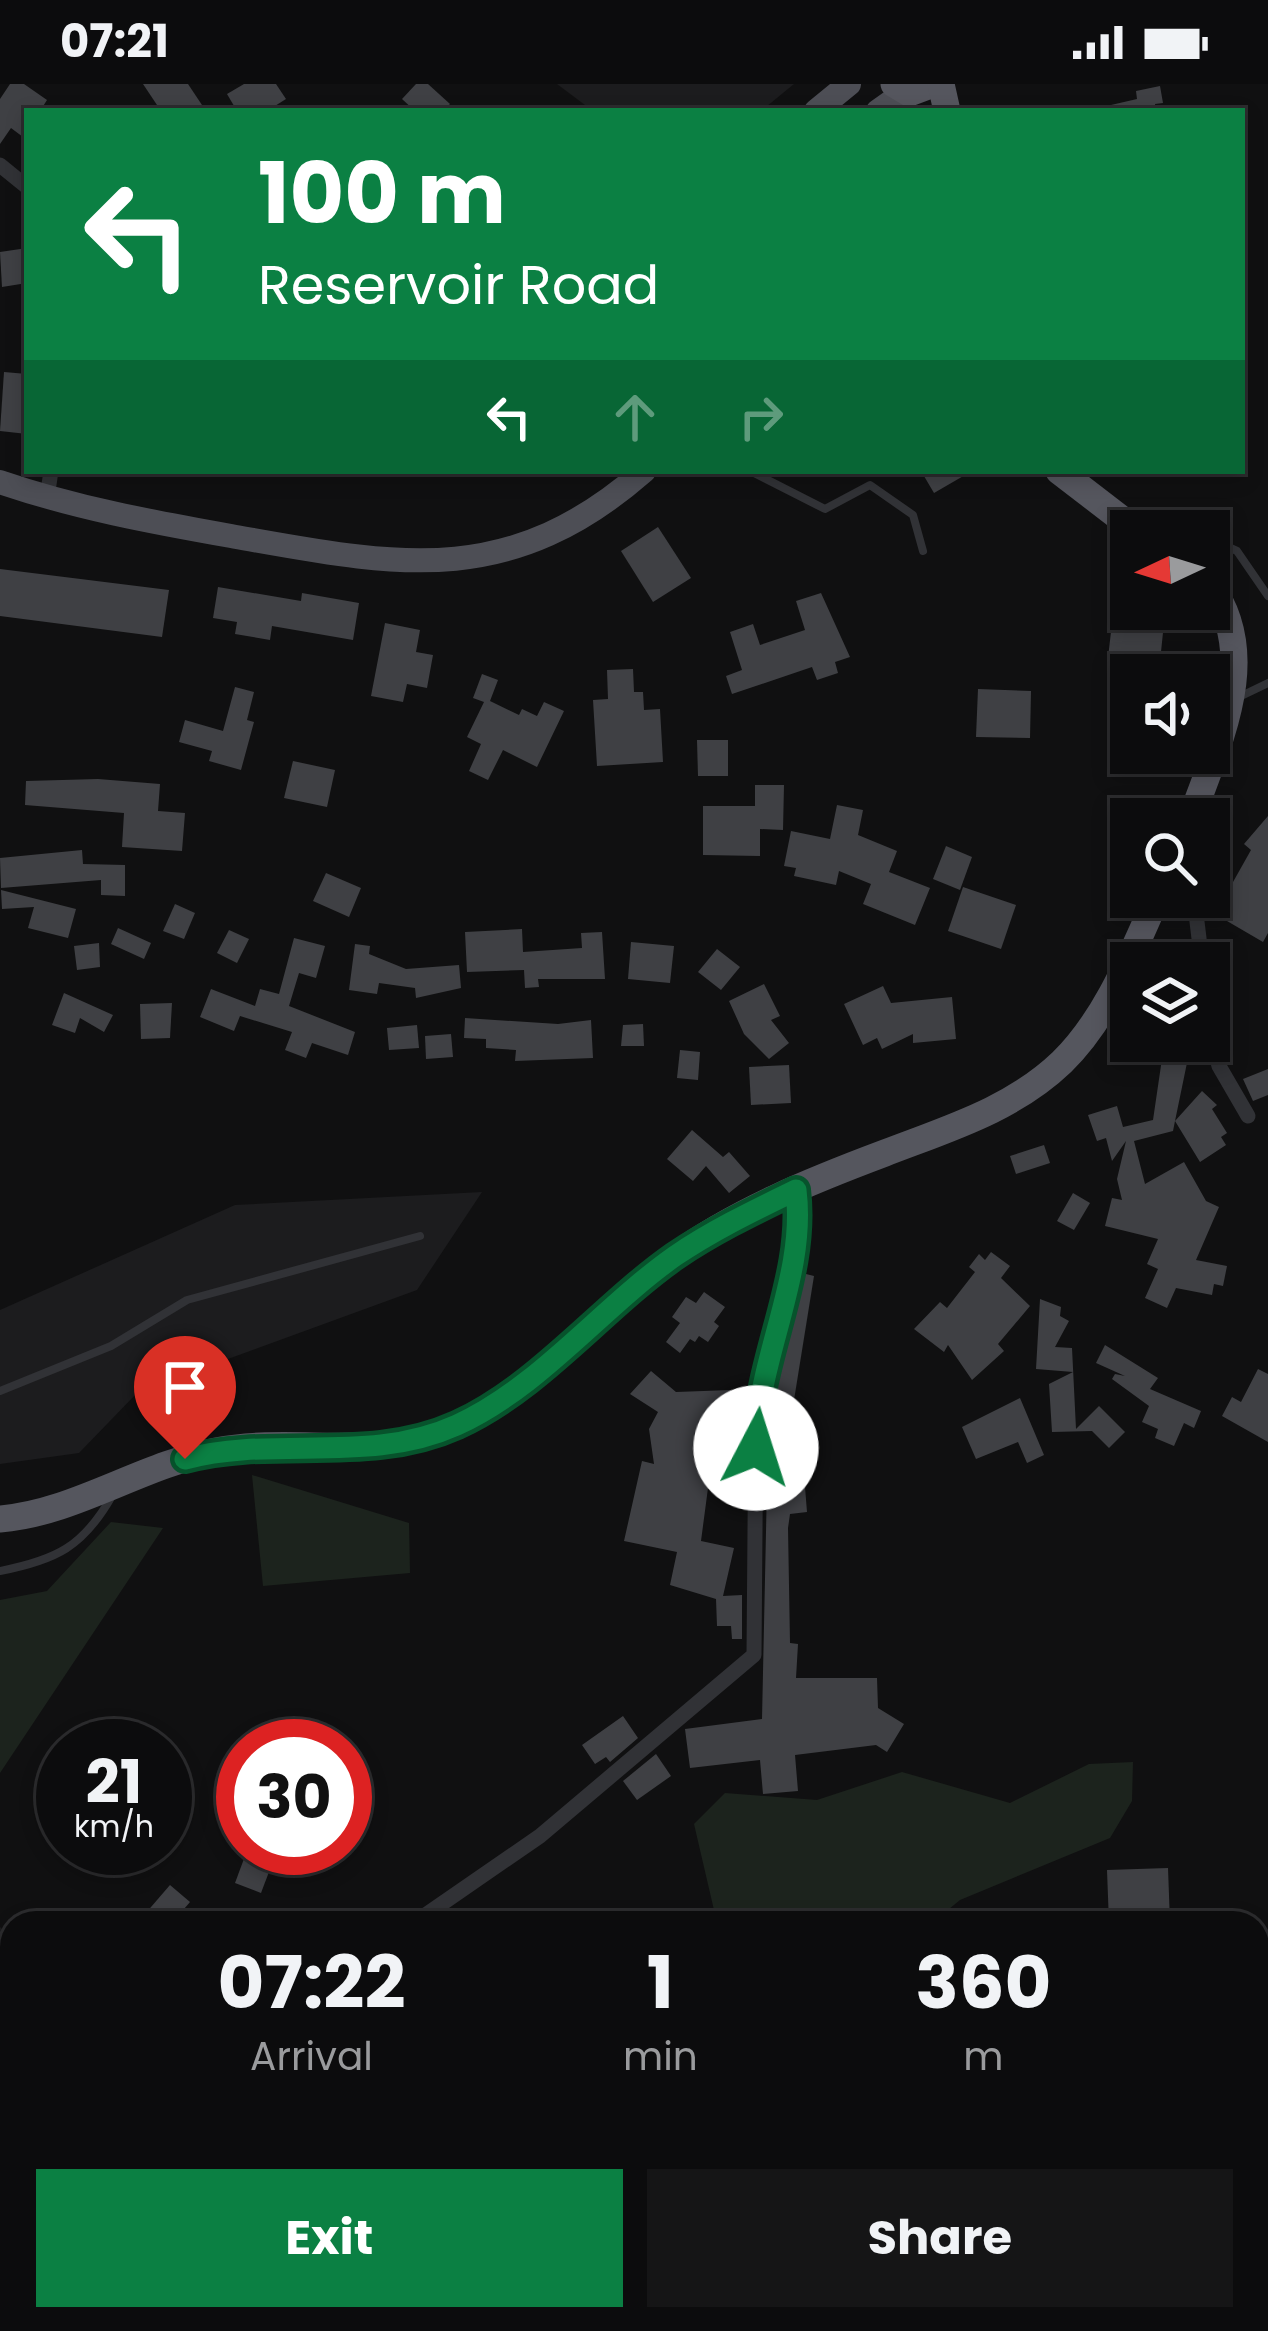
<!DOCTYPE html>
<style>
body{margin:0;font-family:Poppins,sans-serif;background:#151516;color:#f1f3f6;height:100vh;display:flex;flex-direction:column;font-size:45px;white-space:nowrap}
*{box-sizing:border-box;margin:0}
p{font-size:39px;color:#9a9b9d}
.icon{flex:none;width:66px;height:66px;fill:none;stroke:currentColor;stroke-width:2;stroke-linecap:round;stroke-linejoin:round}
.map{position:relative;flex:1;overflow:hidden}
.sheet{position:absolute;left:0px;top:1827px;width:1269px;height:420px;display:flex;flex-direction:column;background:#0c0c0d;border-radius:36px 36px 0 0;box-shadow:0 6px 18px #0003,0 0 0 3px #2c2c2e}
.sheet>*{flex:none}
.top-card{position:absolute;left:24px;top:24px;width:1221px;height:366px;border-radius:0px;box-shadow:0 6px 18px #0003,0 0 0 3px #2c2c2e;background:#0b8043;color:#fff;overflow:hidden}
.needle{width:78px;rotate:266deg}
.fabs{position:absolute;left:1110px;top:426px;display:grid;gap:24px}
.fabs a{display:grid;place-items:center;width:120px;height:120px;border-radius:0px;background:#0c0c0d;box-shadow:0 6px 18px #0003,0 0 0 3px #2c2c2e;font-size:60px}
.speed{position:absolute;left:36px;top:1635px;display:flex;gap:24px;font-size:60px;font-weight:700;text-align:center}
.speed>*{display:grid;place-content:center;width:156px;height:156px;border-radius:50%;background:#0c0c0d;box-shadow:0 6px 18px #0003,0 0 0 3px #2c2c2e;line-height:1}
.speed small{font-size:30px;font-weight:400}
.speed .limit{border:18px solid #d22;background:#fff;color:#111}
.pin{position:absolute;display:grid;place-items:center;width:102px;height:102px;color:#fff;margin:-123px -51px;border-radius:50% 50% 50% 0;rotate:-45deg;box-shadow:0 0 12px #0007}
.pin .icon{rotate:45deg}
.me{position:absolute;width:132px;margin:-66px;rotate:5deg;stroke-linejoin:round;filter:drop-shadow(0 0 9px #0008)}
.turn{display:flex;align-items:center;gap:42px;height:252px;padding:0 36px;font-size:54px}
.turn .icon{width:156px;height:156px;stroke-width:2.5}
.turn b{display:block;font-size:84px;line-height:102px}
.lanes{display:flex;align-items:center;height:114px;padding:0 36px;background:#0003;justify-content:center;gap:60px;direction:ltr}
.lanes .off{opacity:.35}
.eta{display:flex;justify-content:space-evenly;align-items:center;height:204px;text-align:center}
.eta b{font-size:72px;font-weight:700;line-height:84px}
.action{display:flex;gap:24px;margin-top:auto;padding:24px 36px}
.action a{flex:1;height:138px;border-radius:0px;background:#0b8043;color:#fff;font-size:48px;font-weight:700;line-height:138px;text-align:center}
.action a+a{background:#151516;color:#f1f3f6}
.status{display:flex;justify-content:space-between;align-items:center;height:84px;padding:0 60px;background:#0c0c0d;direction:ltr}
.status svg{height:33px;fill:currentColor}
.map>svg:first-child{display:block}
</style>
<div class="status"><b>07:21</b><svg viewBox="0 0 49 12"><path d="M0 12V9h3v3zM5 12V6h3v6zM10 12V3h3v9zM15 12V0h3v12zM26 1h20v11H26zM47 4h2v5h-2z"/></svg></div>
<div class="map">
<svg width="1268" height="2247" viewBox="0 0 1268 2247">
<rect width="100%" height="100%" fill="#101011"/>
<g fill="#1c1c1e">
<polygon points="557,0 794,0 761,27 593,27"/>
<polygon points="482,1108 417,1206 138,1308 79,1369 0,1380 0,1226 235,1121"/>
<polygon points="0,1843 12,1854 12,2062 0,2059"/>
<polygon points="1268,2059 1268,2247 799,2247 856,2235 1257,2235 1257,2061"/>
</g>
<g fill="#1c231d">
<polygon points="252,1391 409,1439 410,1489 263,1502"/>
<polygon points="111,1438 163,1444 0,1689 0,1516 47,1507"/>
<polygon points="1133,1678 1132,1717 1110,1754 960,1816 932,1839 717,1839 694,1740 725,1709 817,1716 902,1688 1010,1719 1089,1680"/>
</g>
<g fill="#3f4044">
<polygon points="10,0 24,0 47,16 40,27 27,27 27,56 11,44 0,60 0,15"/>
<polygon points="143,0 188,0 206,27 161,27"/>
<polygon points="244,0 276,0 286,15 267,27 237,27 227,10"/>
<polygon points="416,0 428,0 450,20 443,27 415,27 402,15"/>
<polygon points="1160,2 1163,19 1155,20 1156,27 1111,27 1111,21 1137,15 1136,7"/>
<polygon points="27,164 27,199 2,203 0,168"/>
<polygon points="4,288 27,290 27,350 0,347"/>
<polygon points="921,387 972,387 934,409"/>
<polygon points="658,443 691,494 653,518 621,467"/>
<polygon points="0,485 169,506 162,553 0,532"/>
<polygon points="218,503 301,517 302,509 359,519 353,556 272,542 270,556 235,550 237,538 213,534"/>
<polygon points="821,509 850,573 835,578 838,589 817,596 812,583 732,610 726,592 742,586 730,548 753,540 760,561 805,546 796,517"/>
<polygon points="1125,525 1171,525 1170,540 1164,539 1159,587 1107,582 1111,548 1123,549"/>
<polygon points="385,539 420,546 416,568 433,571 427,604 407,600 403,618 371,612"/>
<polygon points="633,585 634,608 643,608 644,626 660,625 663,678 597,682 593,616 608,615 607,586"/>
<polygon points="482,590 498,596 490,617 519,631 522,625 537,632 544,618 564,627 537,683 503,666 488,696 469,687 481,660 467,653 484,618 473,614"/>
<polygon points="235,603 254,608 247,636 254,638 241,686 209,677 212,667 179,658 185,636 223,647"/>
<polygon points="978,605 1031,607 1030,654 976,653"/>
<polygon points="697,656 728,656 728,692 698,692"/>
<polygon points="293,677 335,686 327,723 284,714"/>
<polygon points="98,695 160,700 158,727 185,729 182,767 122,763 124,729 25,721 26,697"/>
<polygon points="755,701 784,701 783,746 760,745 760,772 703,771 703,722 755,722"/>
<polygon points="837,721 863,726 858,751 897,767 889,788 930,804 915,841 863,820 871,800 839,787 836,801 794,792 796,784 784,782 791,747 830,755"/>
<polygon points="1268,732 1268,849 1263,858 1215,830 1251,766 1244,760"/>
<polygon points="946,762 972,773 960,806 933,795"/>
<polygon points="82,766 83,780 125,781 125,812 101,811 101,796 1,804 0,774"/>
<polygon points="326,789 361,804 349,833 313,817"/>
<polygon points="963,803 1016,821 1001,865 948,847"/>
<polygon points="1,806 76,825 68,854 28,844 34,823 2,825"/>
<polygon points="175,820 195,829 184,855 163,847"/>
<polygon points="118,844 151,859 144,875 111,860"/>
<polygon points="522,845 523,868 582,864 581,849 602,848 605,895 538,895 539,903 525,904 524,886 467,888 465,848"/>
<polygon points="229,846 249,855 237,879 217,869"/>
<polygon points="294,854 325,862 316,894 299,889 289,922 355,948 348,971 312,959 306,974 285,966 292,948 240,932 234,947 200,933 211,905 255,922 260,905 279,910"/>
<polygon points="631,858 674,862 670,899 628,895"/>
<polygon points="99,859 100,883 77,886 74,862"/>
<polygon points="355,860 370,862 369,870 406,885 459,881 461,904 416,914 415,904 379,899 377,910 349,906"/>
<polygon points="717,865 740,883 721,906 698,888"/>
<polygon points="764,900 780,932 771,936 789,959 769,975 744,950 729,917"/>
<polygon points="883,902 891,919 952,913 956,955 913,959 913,950 882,965 877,954 863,961 844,920"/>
<polygon points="64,909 113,931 104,948 80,934 75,949 52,941"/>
<polygon points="172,919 170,954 141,955 140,920"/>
<polygon points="465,934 558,940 591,936 593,974 515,977 516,966 486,964 486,955 464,954"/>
<polygon points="643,940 644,962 621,962 623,941"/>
<polygon points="417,941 419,964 389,966 387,944"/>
<polygon points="451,950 453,973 426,975 425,952"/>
<polygon points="1164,961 1182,964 1181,972 1188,974 1175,1037 1202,1007 1217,1021 1212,1025 1227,1049 1221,1053 1226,1061 1200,1078 1175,1037 1173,1047 1134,1057 1145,1100 1184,1078 1206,1117 1219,1123 1196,1176 1227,1182 1223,1202 1214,1200 1212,1211 1176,1204 1167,1224 1145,1214 1158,1185 1147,1180 1158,1155 1105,1142 1112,1114 1122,1116 1117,1095 1126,1057 1112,1077 1106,1054 1097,1057 1088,1031 1117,1022 1123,1043 1153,1036"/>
<polygon points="680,966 700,968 698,996 677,994"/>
<polygon points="789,981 791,1019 751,1021 749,983"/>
<polygon points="1268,985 1268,1011 1253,1017 1243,995"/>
<polygon points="692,1046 723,1073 729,1068 750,1092 729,1109 706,1082 693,1097 667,1075"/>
<polygon points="1044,1061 1050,1079 1016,1090 1010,1072"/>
<polygon points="1073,1109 1090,1119 1074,1146 1057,1137"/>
<polygon points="991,1168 1010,1182 1001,1194 1030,1222 998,1260 1004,1267 972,1296 948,1261 944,1268 914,1245 940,1218 947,1224 975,1188 969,1183 979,1170 985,1176"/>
<polygon points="802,1189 814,1192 794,1316 771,1312"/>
<polygon points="704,1208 725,1223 714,1238 719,1242 708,1258 699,1252 695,1258 690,1255 680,1269 666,1258 680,1239 672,1233 686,1213 696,1219"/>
<polygon points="1040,1215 1061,1223 1060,1232 1069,1237 1055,1263 1072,1264 1076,1345 1099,1322 1125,1348 1109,1364 1092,1347 1052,1348 1049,1300 1073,1288 1036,1285"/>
<polygon points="1105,1261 1158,1294 1150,1305 1201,1327 1194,1344 1184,1339 1174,1362 1155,1354 1158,1345 1142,1338 1149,1322 1112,1295 1115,1290 1125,1292 1096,1279"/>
<polygon points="1258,1285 1268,1290 1268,1358 1222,1332 1232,1313 1241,1318"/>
<polygon points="651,1287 676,1308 731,1306 733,1403 708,1404 701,1457 734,1464 723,1512 742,1511 742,1555 732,1555 731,1542 717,1542 716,1515 670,1501 677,1468 624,1457 642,1377 654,1380 649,1345 658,1328 630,1310"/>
<polygon points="1020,1314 1044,1371 1027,1379 1018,1358 976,1375 962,1343"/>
<polygon points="782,1399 783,1405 805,1403 807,1428 790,1430 788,1444 790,1559 798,1560 796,1594 877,1594 878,1624 904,1640 887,1668 876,1661 795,1671 798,1707 763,1710 760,1676 690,1684 685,1645 762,1635 767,1401"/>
<polygon points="623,1632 638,1654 610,1678 606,1673 595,1680 582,1661"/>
<polygon points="656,1670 671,1692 637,1716 623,1697"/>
<polygon points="248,1764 278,1764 261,1809 235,1799"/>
<polygon points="1168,1784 1170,1839 1109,1839 1107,1786"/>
<polygon points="170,1801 190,1818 172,1839 156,1839 145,1830"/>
</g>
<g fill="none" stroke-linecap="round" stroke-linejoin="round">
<g stroke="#313236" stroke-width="8">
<polyline points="750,387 825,425 870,401 913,431 923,467"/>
<polyline points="1144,445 1177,447"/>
<polyline points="1209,454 1237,467 1268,512"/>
<polyline points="1237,614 1268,599"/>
<polyline points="0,1307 111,1262 187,1216 420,1152"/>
<path d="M0 1487C56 1476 83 1463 112 1412"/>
<polyline points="0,2026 12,2025"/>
</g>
<g stroke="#313236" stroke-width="15">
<polyline points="0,81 27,103"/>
<polyline points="47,414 51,387"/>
<polyline points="1194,813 1202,879"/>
<polyline points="1209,945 1219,982 1248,1032"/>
<polyline points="414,1839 540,1752 754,1571 756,1322 801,1145 796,1106"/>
<polyline points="0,2082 12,2085"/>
<polyline points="248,2235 288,2247"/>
<polyline points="1174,2235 1175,2247"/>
</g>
<g stroke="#4d4e55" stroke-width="24">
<polyline points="816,27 849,0"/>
<polyline points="878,27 905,8"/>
<path d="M0 398C76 424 152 438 231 452 395 481 507 507 644 387"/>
<polyline points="1257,2039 1268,2038"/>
<polyline points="683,2247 747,2235"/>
</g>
<g stroke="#55565e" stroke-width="27">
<polyline points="894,0 909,9 933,0"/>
<polyline points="941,0 947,27"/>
<polyline points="1059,387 1137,447"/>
<path d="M1191 735C1217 660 1263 573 1209 500"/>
<path d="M0 1435C75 1429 141 1381 216 1367 299 1351 376 1379 458 1341 539 1302 601 1226 673 1173 736 1127 813 1096 885 1069 947 1045 1012 1026 1062 978 1107 934 1132 869 1157 813"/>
</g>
</g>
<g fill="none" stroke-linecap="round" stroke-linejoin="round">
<defs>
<path id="route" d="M185 1375C275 1351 369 1381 457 1341 540 1303 601 1224 675 1172 713 1146 755 1126 796 1106 807 1193 756 1276 756 1364"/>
</defs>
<use href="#route" stroke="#07532c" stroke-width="30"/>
<use href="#route" stroke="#0b8043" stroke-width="21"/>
</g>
</svg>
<div class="fabs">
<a><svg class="needle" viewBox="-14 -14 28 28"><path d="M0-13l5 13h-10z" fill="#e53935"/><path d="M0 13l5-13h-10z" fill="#9a9b9d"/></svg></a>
<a><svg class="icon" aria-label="sound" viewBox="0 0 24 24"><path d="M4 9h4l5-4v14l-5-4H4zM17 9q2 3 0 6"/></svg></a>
<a><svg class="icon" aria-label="search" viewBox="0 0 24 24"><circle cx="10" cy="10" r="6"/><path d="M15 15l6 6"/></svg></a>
<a><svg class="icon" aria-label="layers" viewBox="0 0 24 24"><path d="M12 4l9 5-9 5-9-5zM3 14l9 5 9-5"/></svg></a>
</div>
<div class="speed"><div>21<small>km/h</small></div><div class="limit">30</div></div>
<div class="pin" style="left:185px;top:1375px;background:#d93025"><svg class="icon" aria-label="arrive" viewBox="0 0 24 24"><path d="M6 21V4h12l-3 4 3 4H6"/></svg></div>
<svg class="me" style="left:756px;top:1364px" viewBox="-20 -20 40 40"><circle r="19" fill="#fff"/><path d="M0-13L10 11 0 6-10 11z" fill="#0b8043"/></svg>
<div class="top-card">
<div class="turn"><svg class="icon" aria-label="left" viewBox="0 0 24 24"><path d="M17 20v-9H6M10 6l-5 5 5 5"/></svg><div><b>100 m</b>Reservoir Road</div></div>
<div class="lanes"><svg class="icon" aria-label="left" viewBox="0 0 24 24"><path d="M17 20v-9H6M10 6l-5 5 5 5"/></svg><svg class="icon off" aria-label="ahead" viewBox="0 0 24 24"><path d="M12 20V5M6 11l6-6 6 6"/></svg><svg class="icon off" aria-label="right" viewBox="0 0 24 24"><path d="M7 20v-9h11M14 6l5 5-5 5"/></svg></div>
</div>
<section class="sheet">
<div class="eta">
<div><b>07:22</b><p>Arrival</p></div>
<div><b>1</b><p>min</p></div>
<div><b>360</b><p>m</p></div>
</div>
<div class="action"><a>Exit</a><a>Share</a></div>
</section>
</div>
